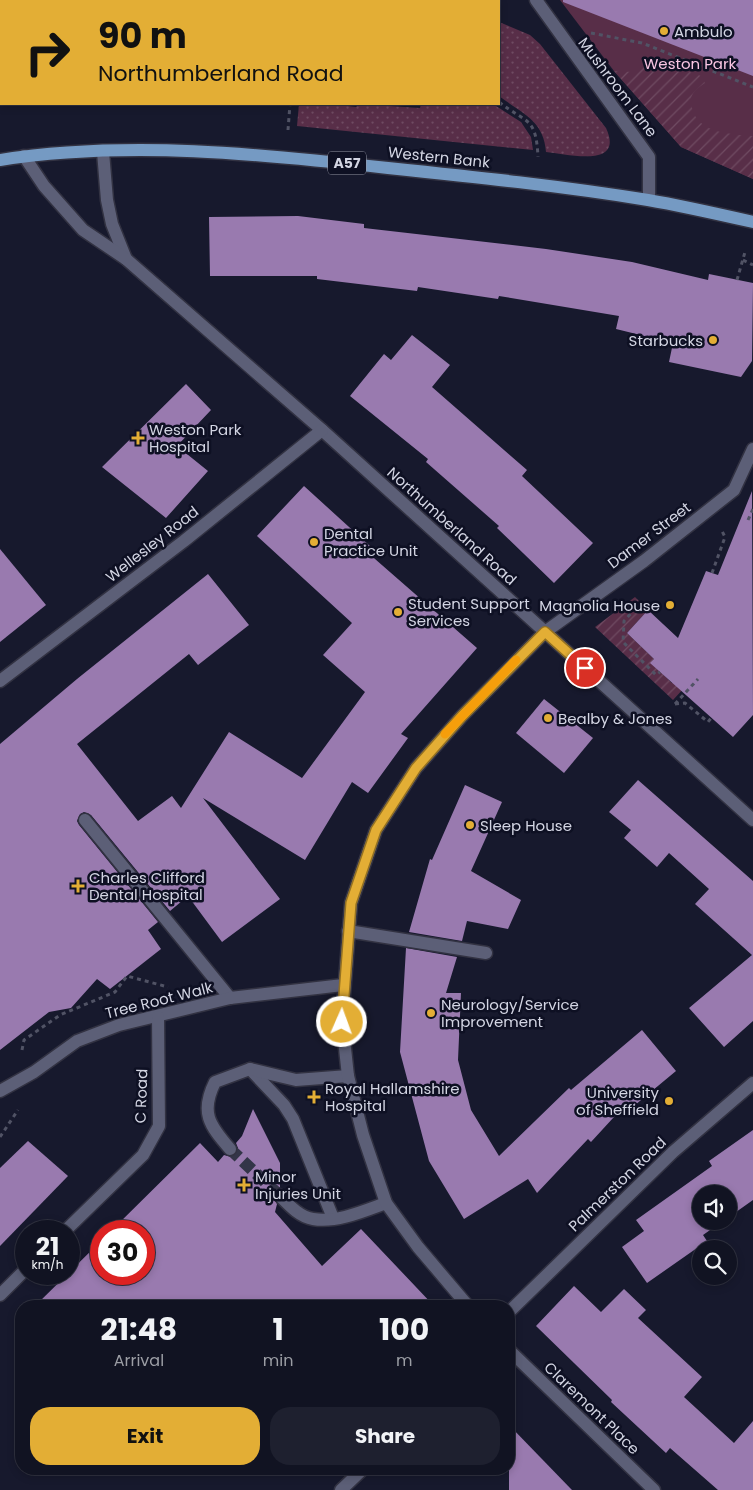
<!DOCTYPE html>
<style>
body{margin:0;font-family:Poppins,sans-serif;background:#1e202f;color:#f1f3f6;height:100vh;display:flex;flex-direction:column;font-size:19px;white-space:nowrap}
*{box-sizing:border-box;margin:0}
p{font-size:16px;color:#9c9ea5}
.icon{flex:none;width:28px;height:28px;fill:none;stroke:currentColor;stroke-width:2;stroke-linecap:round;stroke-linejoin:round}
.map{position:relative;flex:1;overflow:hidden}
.drawer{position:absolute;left:15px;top:1300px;width:500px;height:175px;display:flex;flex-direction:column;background:#111322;border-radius:20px;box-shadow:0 2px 8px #0003,0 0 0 1px #303240}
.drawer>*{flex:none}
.hud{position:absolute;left:0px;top:0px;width:500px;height:105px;box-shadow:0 2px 8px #0003,0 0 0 1px #303240;background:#e3ae35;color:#111;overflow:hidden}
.buttons{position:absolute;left:692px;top:1185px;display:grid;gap:10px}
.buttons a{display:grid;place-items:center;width:45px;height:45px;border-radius:50%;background:#111322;box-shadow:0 2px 8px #0003,0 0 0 1px #303240;font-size:25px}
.speed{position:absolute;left:15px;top:1220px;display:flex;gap:10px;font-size:25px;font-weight:700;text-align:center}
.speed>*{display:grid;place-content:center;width:65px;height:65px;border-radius:50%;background:#111322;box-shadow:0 2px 8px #0003,0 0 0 1px #303240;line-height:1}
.speed small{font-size:12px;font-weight:400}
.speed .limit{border:8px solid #d22;background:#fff;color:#111}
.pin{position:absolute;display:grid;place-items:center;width:42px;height:42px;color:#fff;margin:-21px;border:2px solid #fff;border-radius:50%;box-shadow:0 1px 5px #0007}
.me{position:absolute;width:55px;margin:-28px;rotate:2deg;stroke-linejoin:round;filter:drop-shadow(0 0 4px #0008)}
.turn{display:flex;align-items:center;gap:18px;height:105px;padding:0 15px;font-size:22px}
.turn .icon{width:65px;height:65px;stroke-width:2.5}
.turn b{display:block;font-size:35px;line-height:42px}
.eta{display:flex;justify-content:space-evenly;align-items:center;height:85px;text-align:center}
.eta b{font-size:30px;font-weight:700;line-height:35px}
.action{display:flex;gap:10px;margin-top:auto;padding:10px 15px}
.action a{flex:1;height:58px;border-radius:20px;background:#e3ae35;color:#111;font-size:20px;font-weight:700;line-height:58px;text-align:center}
.action a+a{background:#1e202f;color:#f1f3f6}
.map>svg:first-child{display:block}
</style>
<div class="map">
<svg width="753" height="1490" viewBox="0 0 753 1490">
<defs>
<pattern id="grass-dots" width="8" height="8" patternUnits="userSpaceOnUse" patternTransform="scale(1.25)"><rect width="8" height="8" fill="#582e48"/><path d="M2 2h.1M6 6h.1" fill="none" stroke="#6f4b62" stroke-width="1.8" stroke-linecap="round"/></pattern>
<pattern id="garden-furrows" width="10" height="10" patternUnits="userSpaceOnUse" patternTransform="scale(1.25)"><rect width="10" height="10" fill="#582e48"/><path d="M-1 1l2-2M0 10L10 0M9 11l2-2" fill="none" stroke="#6f4b62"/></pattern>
</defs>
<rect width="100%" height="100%" fill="#17192d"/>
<g fill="url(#grass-dots)">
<path d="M499 22 530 35 540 44 606 128C625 169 567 154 546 152 544 120 521 113 499 96Z"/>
<polygon points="299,104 346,104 348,106 356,107 359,104 420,108 421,104 493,104 521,122 531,137 533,150 297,126"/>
</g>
<polygon fill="#582e48" points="560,0 753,0 753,179 681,147 614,71"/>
<g fill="url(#garden-furrows)">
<path d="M654 59 701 76 705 83C695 90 688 95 692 108 698 134 732 134 753 136V179L681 147 614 71 633 72Z"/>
<polygon points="635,597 648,610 627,633 654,659 651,663 672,683 686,668 695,676 673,700 595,627"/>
</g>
<g fill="#997aaf">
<polygon points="563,0 753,0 753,76 563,2"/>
<polygon points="298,216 364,224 364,228 546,249 632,262 708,280 709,274 753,283 752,361 741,377 669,362 673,343 616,329 619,316 499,296 498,299 418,287 417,291 317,279 317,276 210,276 209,217"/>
<polygon points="412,335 450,365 432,387 527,470 522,476 593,543 554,583 497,528 499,526 426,462 428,459 350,396 384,354 391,360"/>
<polygon points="186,384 211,410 177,446 208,471 166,518 102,467"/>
<polygon points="304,486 371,547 367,552 477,648 401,734 408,738 368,793 352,782 305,860 203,798 280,899 222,942 188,896 170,911 91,815 84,812 80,814 77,821 79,825 158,922 148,930 161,949 110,989 97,979 71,1008 49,1012 0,1050 0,744 77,679 208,574 249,625 198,665 189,654 77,744 138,821 172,796 181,808 229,732 302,778 365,692 323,655 352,623 257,536"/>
<polygon points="752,491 753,715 733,737 650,663 654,659 627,633 648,610 678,638 706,571 718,575"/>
<polygon points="0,549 46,605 0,642"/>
<polygon points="544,699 593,738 564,773 516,733"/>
<polygon points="638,780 753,881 753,1021 724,1047 689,1008 752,955 695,904 709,889 669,853 657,867 624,838 631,830 609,812"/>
<polygon points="465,785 502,802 471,871 521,900 508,929 467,921 462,941 409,932 430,859 432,860"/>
<polygon points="406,948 457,957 446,993 461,993 458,1060 471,1110 499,1156 569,1088 571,1090 642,1030 676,1071 629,1110 625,1105 591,1142 588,1139 537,1193 528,1179 464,1219 429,1161 400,1052"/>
<polygon points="253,1109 280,1163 280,1187 274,1189 271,1193 277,1204 275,1212 322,1266 361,1229 434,1306 35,1306 101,1241 101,1274 144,1274 144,1231 111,1231 200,1143 218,1162 224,1155 231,1157 235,1155 238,1148 236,1143 242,1136"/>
<polygon points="753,1130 753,1200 729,1217 729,1194 701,1194 701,1221 723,1221 703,1235 707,1241 647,1283 622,1247 644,1231 636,1220 712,1166 709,1161"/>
<polygon points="28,1141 68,1176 0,1246 0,1168"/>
<polygon points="574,1286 601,1312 624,1289 646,1310 638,1318 702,1377 684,1397 734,1443 753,1421 753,1490 718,1490 670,1448 666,1453 611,1402 612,1400 536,1326"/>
<polygon points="509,1425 572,1490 509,1490"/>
</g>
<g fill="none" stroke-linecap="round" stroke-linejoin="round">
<polyline stroke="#333548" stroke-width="12" stroke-dasharray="12 6" stroke-linecap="butt" points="230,1149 279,1195"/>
<defs>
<g id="minor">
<polyline points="536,0 649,157 649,200"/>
<polyline points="103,152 107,200 112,224 126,259"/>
<polyline points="24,156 44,186 83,230 126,259 322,430 753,820"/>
<polyline points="0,681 184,541 322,430"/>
<polyline points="85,820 230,998"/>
<polyline points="348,931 486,953"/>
<polyline points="250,1069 284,1105 293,1119 333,1218"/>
<polyline points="0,1091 34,1072 77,1041 119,1025 230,998 343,985"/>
<path d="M230 1149C209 1125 200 1112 215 1082L250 1069 296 1080 348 1076"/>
<path d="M279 1195C288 1204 299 1217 313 1219 337 1223 364 1211 386 1203"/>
<polyline points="65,1231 143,1155 159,1126 158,1017"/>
<polyline points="0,1295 26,1269"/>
<polyline points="468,1306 418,1247 386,1203 363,1135 348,1076 342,1021 351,903 376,830 416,768 462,716 545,632 644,561 734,490 753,449"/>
<polyline points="509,1312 673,1152 753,1083"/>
<polyline points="509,1350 654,1490"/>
<polyline points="341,1490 363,1469"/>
</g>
<path id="major" d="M0 160C128 140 260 154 388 168 475 177 562 186 648 200 683 206 718 214 753 222"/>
</defs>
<use href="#minor" stroke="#323242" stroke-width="15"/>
<use href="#major" stroke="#323242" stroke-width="15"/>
<g stroke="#515365" stroke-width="3" stroke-dasharray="4 4" stroke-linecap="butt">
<polyline points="431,0 434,1"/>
<polyline points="308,1 310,0"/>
<polyline points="591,33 642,43 753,87"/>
<path d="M499 102C527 124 536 116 538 157"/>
<polyline points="288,130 290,104"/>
<polyline points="743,260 753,265"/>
<polyline points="737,280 745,252"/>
<polyline points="748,520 753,509"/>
<polyline points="712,573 725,537 722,531"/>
<polyline points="641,602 624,621 623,642 656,675 660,672"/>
<polyline points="675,704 685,703 708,722 712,717"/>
<polyline points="675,704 698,679"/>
<polyline points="22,1050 24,1040 60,1015 115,992 127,976 168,987"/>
<polyline points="0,1137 18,1110"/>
</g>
<use href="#minor" stroke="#5c5f77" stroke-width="12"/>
<use href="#major" stroke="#759ac3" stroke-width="12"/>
</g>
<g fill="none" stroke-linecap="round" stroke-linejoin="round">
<defs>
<polyline id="route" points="342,1022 351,903 376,830 416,768 462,716 545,632 585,668"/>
</defs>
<use href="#route" stroke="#947122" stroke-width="12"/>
<use href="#route" stroke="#e3ae35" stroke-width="9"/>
<polyline stroke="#f59e0b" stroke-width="9" points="445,734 516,660"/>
</g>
<g fill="#e3ae35" stroke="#0e1023" stroke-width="2">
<circle cx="664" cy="31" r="5"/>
<circle cx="713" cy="340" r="5"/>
<path d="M135.5 430.5h5v5h5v5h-5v5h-5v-5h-5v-5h5z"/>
<circle cx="314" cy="542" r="5"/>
<circle cx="670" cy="605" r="5"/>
<circle cx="398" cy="612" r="5"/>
<circle cx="548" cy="718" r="5"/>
<circle cx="470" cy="825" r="5"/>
<path d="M75.5 878.5h5v5h5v5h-5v5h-5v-5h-5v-5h5z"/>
<circle cx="431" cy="1013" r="5"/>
<path d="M311.5 1089.5h5v5h5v5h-5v5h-5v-5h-5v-5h5z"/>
<circle cx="669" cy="1101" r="5"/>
<path d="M241.5 1177.5h5v5h5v5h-5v5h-5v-5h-5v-5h5z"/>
</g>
<g text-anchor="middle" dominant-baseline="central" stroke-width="5" stroke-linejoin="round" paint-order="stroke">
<rect fill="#0e1023" stroke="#989aa9" stroke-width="1" x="328" y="151.5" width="38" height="23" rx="4"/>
<g font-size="14" font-weight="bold" fill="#d3d5e3">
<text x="347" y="163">A57</text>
</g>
<g font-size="15" fill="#d3d5e3" stroke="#0e1023" text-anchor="start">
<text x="674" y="31">Ambulo</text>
<text x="703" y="340" text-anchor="end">Starbucks</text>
<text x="149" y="429">Weston Park<tspan x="149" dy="17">Hospital</tspan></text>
<text x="324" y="533">Dental<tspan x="324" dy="17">Practice Unit</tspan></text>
<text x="408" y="603">Student Support<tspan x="408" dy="17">Services</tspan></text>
<text x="660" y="605" text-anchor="end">Magnolia House</text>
<text x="558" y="718">Bealby &amp; Jones</text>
<text x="480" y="825">Sleep House</text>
<text x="89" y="877">Charles Clifford<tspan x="89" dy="17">Dental Hospital</tspan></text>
<text x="441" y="1004">Neurology/Service<tspan x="441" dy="17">Improvement</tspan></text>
<text x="325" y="1088">Royal Hallamshire<tspan x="325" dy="17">Hospital</tspan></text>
<text x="659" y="1092" text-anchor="end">University<tspan x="659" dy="17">of Sheffield</tspan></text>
<text x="255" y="1176">Minor<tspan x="255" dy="17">Injuries Unit</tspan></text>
</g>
<g font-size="15" fill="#f9c5e2" stroke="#0e1023">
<text x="690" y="63">Weston Park</text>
</g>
<g font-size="15" fill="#d3d5e3" stroke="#0e1023">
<text transform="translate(618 87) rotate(53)">Mushroom Lane</text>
<text transform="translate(439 157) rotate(6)">Western Bank</text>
<text transform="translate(452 526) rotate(42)">Northumberland Road</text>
<text transform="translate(649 535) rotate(-37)">Damer Street</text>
<text transform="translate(152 544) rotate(-38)">Wellesley Road</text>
<text transform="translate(159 1000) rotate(-14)">Tree Root Walk</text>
<text transform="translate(141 1096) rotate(-88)">C Road</text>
<text transform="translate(617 1184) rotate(-44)">Palmerston Road</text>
<text transform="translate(592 1408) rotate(44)">Claremont Place</text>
</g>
</g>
</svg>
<div class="buttons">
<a><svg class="icon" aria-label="sound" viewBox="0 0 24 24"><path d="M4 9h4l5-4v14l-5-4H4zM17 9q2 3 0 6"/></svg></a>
<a><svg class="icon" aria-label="search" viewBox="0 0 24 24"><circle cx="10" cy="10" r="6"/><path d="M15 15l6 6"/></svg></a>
</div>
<div class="speed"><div>21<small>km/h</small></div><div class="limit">30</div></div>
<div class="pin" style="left:585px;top:668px;background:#d93025"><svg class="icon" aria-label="arrive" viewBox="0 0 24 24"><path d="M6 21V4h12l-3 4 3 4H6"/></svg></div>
<svg class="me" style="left:342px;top:1022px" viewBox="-20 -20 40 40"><circle r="17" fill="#e3ae35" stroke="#fff" stroke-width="3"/><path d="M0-11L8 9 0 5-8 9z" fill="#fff"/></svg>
<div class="hud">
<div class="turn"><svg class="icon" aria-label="right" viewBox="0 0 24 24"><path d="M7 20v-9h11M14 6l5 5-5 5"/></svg><div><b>90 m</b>Northumberland Road</div></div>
</div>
<section class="drawer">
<div class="eta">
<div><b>21:48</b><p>Arrival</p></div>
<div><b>1</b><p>min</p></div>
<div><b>100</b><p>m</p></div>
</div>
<div class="action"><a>Exit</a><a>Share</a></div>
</section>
</div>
